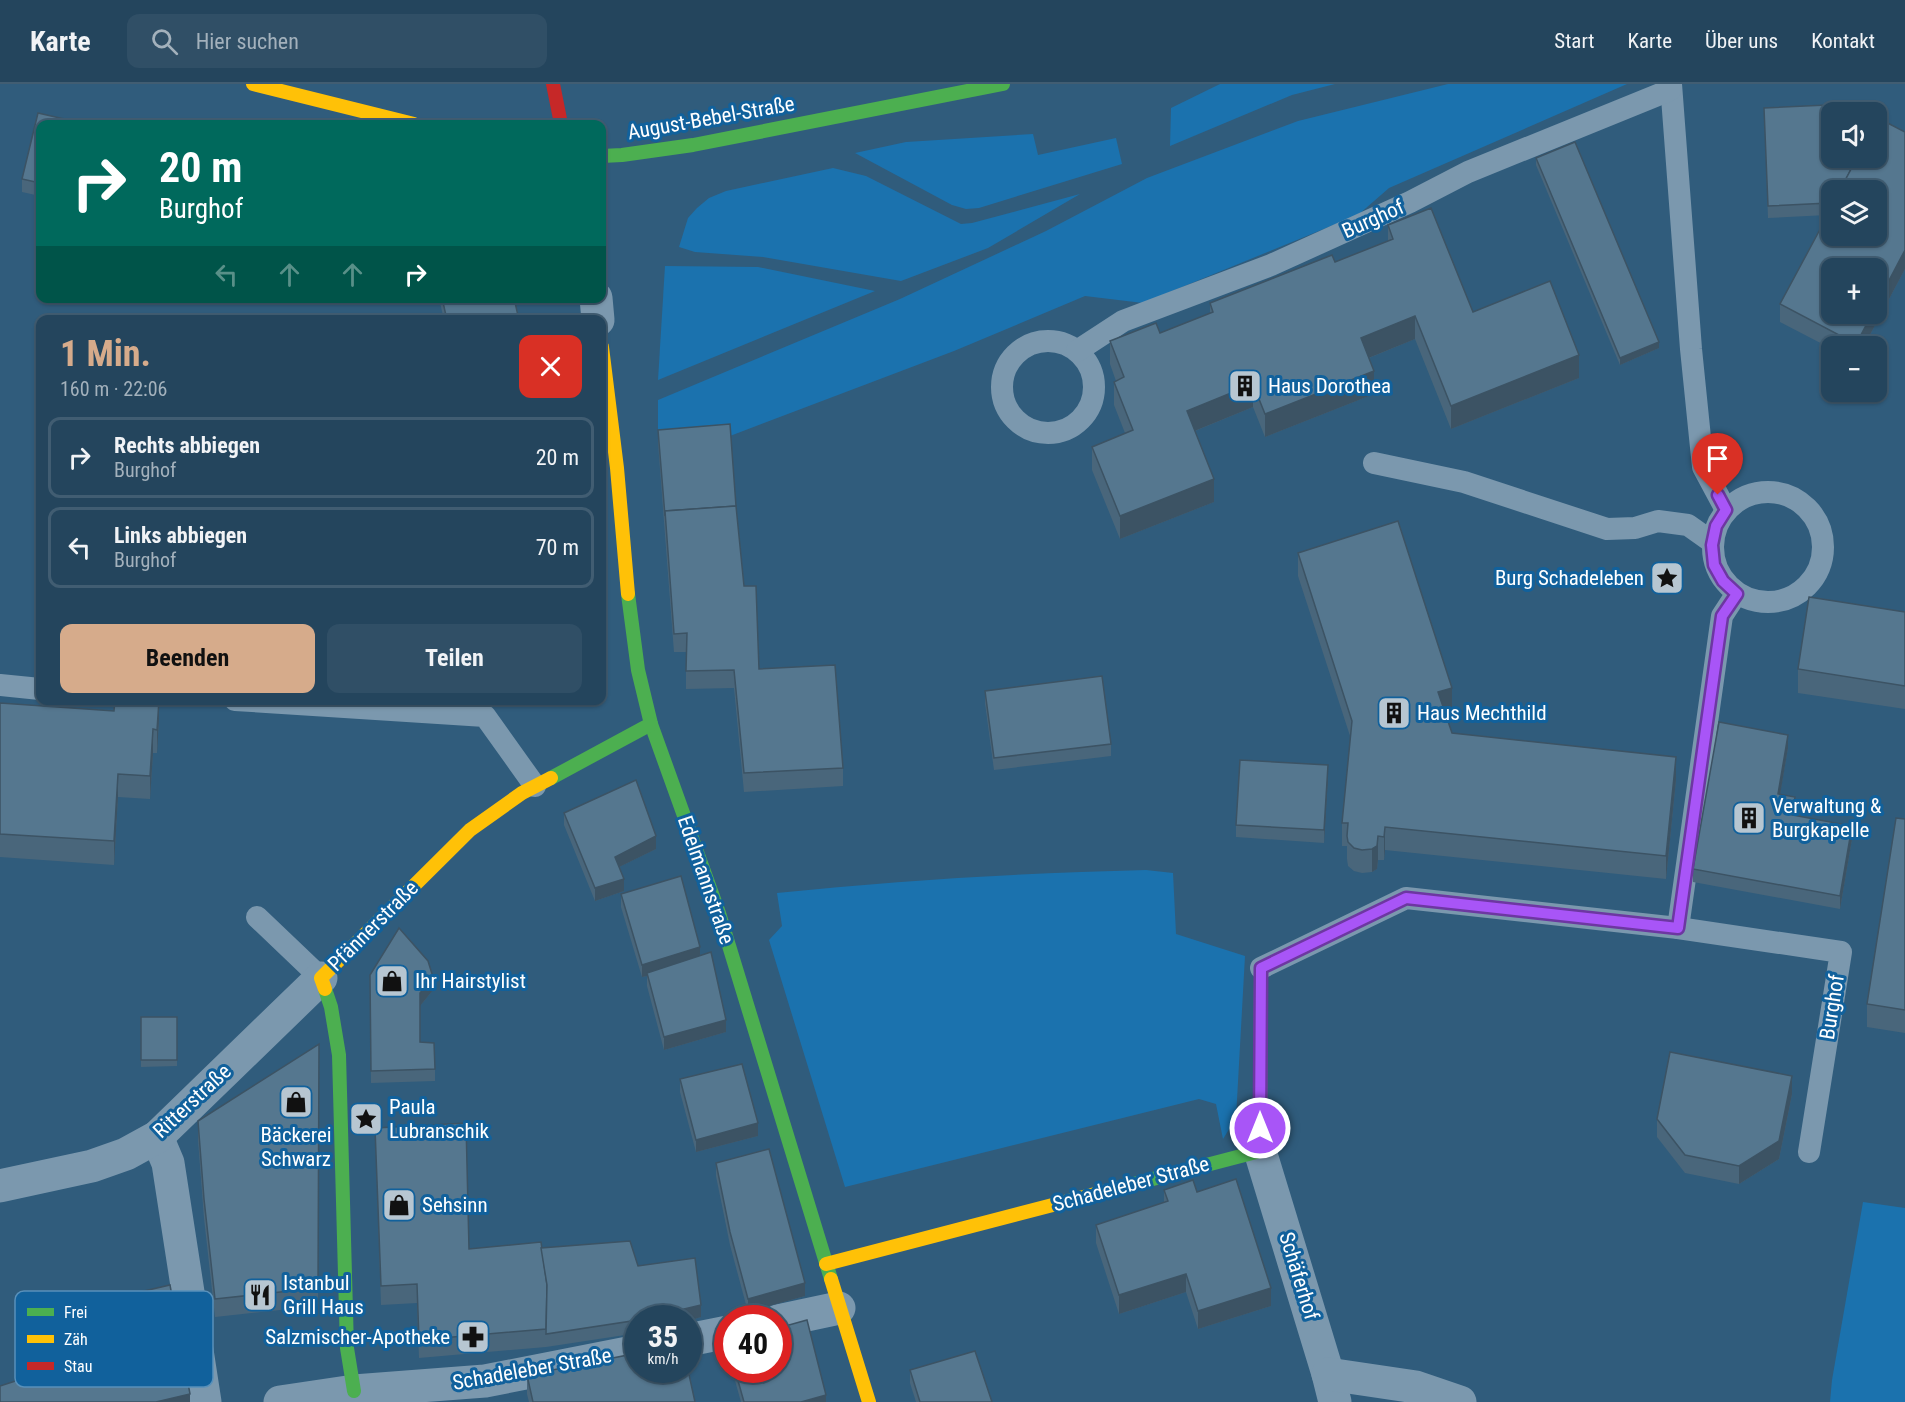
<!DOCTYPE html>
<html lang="de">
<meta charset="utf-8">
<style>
body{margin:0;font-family:"Roboto Condensed",sans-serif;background:#304f66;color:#f1f3f6;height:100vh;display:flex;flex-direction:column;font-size:22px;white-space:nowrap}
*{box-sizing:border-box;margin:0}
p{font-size:20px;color:#a3b1bc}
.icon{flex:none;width:33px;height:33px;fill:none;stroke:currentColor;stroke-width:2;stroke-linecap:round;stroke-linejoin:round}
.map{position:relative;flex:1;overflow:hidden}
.sheet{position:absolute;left:36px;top:231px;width:570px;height:390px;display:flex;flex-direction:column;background:#24455d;border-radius:12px;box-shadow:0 2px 4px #0004,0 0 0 2px #415d72}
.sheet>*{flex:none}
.guide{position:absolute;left:36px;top:36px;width:570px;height:183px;border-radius:12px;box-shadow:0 2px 4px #0004,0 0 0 2px #415d72;background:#00695c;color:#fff;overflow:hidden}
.fabs{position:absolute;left:1821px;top:18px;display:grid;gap:12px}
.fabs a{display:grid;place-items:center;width:66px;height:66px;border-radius:12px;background:#24455d;box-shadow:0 2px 4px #0004,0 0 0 2px #415d72;font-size:30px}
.speed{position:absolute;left:624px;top:1221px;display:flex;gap:12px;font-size:30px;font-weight:700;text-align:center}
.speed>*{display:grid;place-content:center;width:78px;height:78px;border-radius:50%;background:#24455d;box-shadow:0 2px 4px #0004,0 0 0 2px #415d72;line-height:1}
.speed small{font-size:15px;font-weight:400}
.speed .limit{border:9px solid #d22;background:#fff;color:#111}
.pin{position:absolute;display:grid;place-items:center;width:51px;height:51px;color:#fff;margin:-62px -26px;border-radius:50% 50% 50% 0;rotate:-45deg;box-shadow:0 0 6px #0007}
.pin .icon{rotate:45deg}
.me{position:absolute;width:66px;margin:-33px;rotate:0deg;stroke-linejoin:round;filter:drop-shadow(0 0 4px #0008)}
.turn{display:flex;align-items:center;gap:21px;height:126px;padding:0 24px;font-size:27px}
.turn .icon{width:78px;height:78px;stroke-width:2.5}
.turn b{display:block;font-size:42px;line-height:51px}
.lanes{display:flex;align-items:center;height:57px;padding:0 24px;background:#0003;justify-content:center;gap:30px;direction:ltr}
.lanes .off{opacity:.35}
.round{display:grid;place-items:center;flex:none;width:63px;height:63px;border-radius:12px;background:#304f66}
.head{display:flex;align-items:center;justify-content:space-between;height:102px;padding:0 24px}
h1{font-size:36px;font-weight:700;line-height:45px;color:#d6ab8b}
.action{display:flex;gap:12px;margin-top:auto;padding:12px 24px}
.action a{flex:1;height:69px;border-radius:12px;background:#d6ab8b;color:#111;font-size:24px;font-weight:700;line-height:69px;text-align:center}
.action a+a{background:#304f66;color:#f1f3f6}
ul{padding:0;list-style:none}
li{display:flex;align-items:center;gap:18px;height:81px;margin:0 12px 9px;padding:0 12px;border:3px solid #415d72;border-radius:12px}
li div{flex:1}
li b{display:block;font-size:22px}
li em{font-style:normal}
header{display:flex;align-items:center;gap:36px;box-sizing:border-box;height:84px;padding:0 30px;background:#24455d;border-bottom:2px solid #415d72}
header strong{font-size:28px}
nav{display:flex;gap:33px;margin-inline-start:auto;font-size:21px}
.search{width:420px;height:54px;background:#304f66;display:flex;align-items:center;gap:15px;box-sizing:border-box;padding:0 21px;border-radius:12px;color:#a3b1bc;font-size:22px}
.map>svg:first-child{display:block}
</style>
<header>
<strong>Karte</strong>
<div class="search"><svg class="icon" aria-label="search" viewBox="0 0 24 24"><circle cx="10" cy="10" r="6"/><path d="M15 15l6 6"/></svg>Hier suchen</div>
<nav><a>Start</a><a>Karte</a><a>Über uns</a><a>Kontakt</a></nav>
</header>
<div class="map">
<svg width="1905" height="1318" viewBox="0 0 1905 1318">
<rect width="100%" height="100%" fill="#305c7c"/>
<g fill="#1b72ae">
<polygon points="1220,0 1335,0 1292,11 1170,62 1171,24"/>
<polygon points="1448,0 1627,0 1389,104 1358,131 1143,219 1085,212 954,267 730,352 658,359 658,316 900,215 1046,147 1147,94 1298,37"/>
<polygon points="1033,50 1038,71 1116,54 1122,80 979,124 966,125 952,121 855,69 906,58"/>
<polygon points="833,84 866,92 961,140 972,139 1080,110 988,164 901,197 763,173 695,168 679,163 688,134 697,124 709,114 726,107"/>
<polygon points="665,182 758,183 875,207 658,296"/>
<path d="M1146 786 1173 789 1176 850 1245 872 1236 1034 1223 1055 1216 1020 1199 1015 845 1103 769 856 782 842 777 809C900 796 1023 789 1146 786Z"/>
<polygon points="1863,1118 1905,1124 1905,1318 1830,1318 1832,1296"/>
</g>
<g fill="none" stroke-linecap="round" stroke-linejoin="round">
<g stroke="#7b98ae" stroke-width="22">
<polyline points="1671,0 1691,265 1703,383 1726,426"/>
<circle cx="1048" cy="303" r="46"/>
<polyline points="1077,267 1123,237 1271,181 1410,118 1468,88 1670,6"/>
<polyline points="1374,379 1464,398 1607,445 1635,444 1658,437 1688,441 1712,458"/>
<circle cx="1768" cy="463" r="55"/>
<polyline points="0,601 40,605"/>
<polyline points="235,616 485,632 535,702"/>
<polyline points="257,833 321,894"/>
<polyline points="1678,844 1722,532 1737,509"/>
<polyline points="1261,884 1406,814 1678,844 1841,868 1809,1068"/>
</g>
<g stroke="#7b98ae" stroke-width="33">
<polyline points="596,214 598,236"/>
<polyline points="157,1053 168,1079 205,1318"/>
<polyline points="1260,1067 1328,1290 1335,1318"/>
<polyline points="0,1102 92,1082 126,1070 157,1053 321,894"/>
<polyline points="778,1237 839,1224"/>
<polyline points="688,1256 728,1248"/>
<polyline points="1328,1290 1416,1303 1460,1318"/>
<polyline points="280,1318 354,1307 485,1297 638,1267"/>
</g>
<g stroke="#4caf50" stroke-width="14">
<polyline points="602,72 622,71 693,61 1003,0"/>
<polyline points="628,510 638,586 651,640 719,829 831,1195"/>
<polyline points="551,694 651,640"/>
<polyline points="325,905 331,923 339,971 347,1264 354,1307"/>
<polyline points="1126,1102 1260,1067 1261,884"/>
</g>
<g stroke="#ffc107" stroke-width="14">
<polyline points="253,0 414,40"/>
<polyline points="602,263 617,384 628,510"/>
<polyline points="325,905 321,894 470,746 522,709 551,694"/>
<polyline points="826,1180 1126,1102"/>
<polyline points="831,1195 869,1318"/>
</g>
<polyline stroke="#c62828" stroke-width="14" points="553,0 561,40"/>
</g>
<g fill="#49667b" fill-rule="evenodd">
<path d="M1764 24 1828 58 1832 74H1876L1905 48V185L1864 262H1832V265L1780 238V220L1827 131 1768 134ZM1832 106H1876L1829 127 1830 118 1832 119Z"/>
<polygon points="40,40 40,112 22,108 22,95"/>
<polygon points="1536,74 1659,264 1620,281 1536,81"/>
<polygon points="1388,141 1473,228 1579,294 1451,345 1415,255 1369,274 1374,310 1265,353 1253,323 1195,347 1214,418 1120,455 1092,386 1092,363 1125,349 1114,321 1114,298 1116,297 1110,280 1110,257 1160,249 1210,229 1210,219 1335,178 1388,157"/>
<polygon points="439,214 514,214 519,236 444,236"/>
<polygon points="658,346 736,422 744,502 759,585 843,684 843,702 744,708 734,604 686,605 686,568 674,568 658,359"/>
<polygon points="1298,469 1452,627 1445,629 1452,649 1676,696 1666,795 1385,766 1384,776 1378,776 1377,785 1372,788 1362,789 1354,787 1348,782 1347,775 1347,762 1342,762 1342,739 1351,655 1298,492"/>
<polygon points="1905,528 1905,625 1798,609 1798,585"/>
<polygon points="985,607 1111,660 1111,672 994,686 985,619"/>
<polygon points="0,619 159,636 157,669 153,669 150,715 118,713 114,781 0,773"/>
<polygon points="1788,664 1780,710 1795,725 1794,731 1852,755 1840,825 1693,798 1693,785"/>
<polygon points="1328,694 1324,759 1236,753 1236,741"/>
<polygon points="564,729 656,765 619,783 624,807 595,817 564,741"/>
<polygon points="1905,735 1905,949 1867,943 1867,920"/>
<polygon points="621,810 700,872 726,948 664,966 647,902 647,892 642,893 621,823"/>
<polygon points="370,891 433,906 420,922 420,958 435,985 435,997 371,999"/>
<polygon points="141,933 177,933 177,982 141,983"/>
<polygon points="319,960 318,1222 215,1233 204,1134 198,1056 198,1037"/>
<polygon points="680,995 758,1052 696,1068 680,1008"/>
<polygon points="1792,1010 1779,1075 1739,1100 1685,1089 1657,1053 1657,1035"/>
<polygon points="375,1044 469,1165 541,1164 638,1182 701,1233 688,1237 688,1234 638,1234 638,1249 546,1263 419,1274 417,1219 381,1221"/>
<polygon points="716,1079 805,1212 748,1228 730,1161 716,1092"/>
<polygon points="1164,1106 1197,1108 1271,1222 1198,1245 1186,1208 1119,1230 1096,1159 1096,1141 1164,1118"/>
<polygon points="58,1227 190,1318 68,1280 58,1240"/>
<polygon points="732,1286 778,1286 826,1318 741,1318"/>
<polygon points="910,1286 992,1318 916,1318 910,1299"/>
<polygon points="527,1291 695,1318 529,1318 527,1310"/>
</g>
<g fill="#3c5364">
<polygon points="1905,166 1905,185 1864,262 1856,262 1856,260 1872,230 1876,230 1876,221"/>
<polygon points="1415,232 1415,255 1361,277 1361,254"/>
<polygon points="1659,258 1659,264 1620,281 1620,274"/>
<polygon points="1579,271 1579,294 1451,345 1451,322"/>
<polygon points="1374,287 1374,310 1265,353 1265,330"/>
<polygon points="1253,300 1253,323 1187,350 1187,327"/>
<polygon points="1214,395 1214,418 1120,455 1120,432"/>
<polygon points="1452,604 1452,627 1438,631 1438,608"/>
<polygon points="159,616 159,636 157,669 157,646"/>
<polygon points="153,645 153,669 150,715 150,692"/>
<polygon points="1788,651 1788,664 1778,723 1778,710"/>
<polygon points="1676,673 1676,696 1666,795 1666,772"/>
<polygon points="1328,681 1328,694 1324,759 1324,746"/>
<polygon points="118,690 118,713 114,781 114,757"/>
<polygon points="1795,713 1795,725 1792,744 1792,731"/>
<polygon points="1852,742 1852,755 1840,825 1840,812"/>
<polygon points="1385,743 1385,766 1384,776 1384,753"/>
<polygon points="656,752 656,765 615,785 615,773"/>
<polygon points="1378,752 1378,776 1377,785 1372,788 1372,765"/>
<polygon points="624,795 624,807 595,817 595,804"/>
<polygon points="700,863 700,876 647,889 647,892 642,893 642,881"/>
<polygon points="433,893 433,906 420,922 420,909"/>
<polygon points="726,936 726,948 664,966 664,953"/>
<polygon points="1792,992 1792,1010 1779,1075 1739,1100 1739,1082"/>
<polygon points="758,1039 758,1052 696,1068 696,1056"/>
<polygon points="1186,1190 1186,1208 1119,1230 1119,1211"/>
<polygon points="805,1199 805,1212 748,1228 748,1215"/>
<polygon points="1271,1204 1271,1222 1198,1245 1198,1227"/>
<polygon points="701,1221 701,1233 688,1237 688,1234 646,1234"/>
<polygon points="190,1310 190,1318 156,1318"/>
<polygon points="826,1311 826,1318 801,1318"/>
</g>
<g fill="#55778f" stroke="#3c5364" stroke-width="1.5">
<polygon points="1827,21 1828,58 1832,59 1832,74 1857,74 1840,106 1832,107 1830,105 1829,119 1768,122 1764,24"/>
<polygon points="38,29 86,40 40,40 40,99 22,95"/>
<polygon points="1878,34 1905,48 1905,166 1876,221 1876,184 1832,184 1832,230 1872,230 1856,260 1780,220 1832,123 1832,152 1876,152 1876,106 1840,106 1857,74 1876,74 1876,37"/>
<polygon points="1575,58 1659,258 1620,274 1536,74"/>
<polygon points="1431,124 1473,228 1550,197 1579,271 1451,322 1415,232 1361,254 1374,287 1265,330 1253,300 1187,327 1214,395 1120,432 1092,363 1133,346 1114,298 1124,293 1110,257 1156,239 1160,249 1213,228 1210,219 1332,171 1335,178 1393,155 1388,141"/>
<polygon points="442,214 514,214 519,236 447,236"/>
<polygon points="730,340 736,422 665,427 665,432 658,346"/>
<polygon points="736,422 744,502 756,502 759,585 835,581 843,684 744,689 734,586 686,587 687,549 674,550 665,427"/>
<polygon points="1398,437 1452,604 1438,608 1452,649 1676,673 1666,772 1385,743 1384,753 1378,752 1377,762 1372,765 1362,766 1354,764 1348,758 1347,752 1348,739 1342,739 1352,637 1298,469"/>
<polygon points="1809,513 1905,528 1905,602 1798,585"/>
<polygon points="1102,592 1111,660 994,674 985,607"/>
<polygon points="115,616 159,616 157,646 153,645 150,692 118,690 114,757 0,750 0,619 114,627"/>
<polygon points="1719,638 1788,651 1778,710 1795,713 1792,731 1852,742 1840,812 1693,785"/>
<polygon points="1240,676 1328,681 1324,746 1236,741"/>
<polygon points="636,696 656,752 615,773 624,795 595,804 564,729"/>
<polygon points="1896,734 1905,735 1905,926 1867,920"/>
<polygon points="681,792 700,863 642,881 621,810"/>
<polygon points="399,844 428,877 433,893 420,909 420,958 434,959 435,985 371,987 370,891"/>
<polygon points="711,868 726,936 664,953 647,889"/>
<rect x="141" y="933" width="36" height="43"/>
<polygon points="319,960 318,1204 215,1215 204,1115 198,1037"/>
<polygon points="1670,968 1792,992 1779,1057 1739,1082 1685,1071 1657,1035"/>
<polygon points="742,980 758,1039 696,1056 680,995"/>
<polygon points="466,1039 469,1165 541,1158 547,1201 546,1245 419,1256 417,1200 381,1202 375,1044"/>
<polygon points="769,1065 805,1199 748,1215 730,1148 716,1079"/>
<polygon points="1236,1095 1271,1204 1198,1227 1186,1190 1119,1211 1096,1141 1168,1117 1164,1106 1193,1096 1197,1108"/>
<polygon points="630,1157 638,1182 695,1174 701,1221 646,1234 638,1234 638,1236 546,1250 547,1201 541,1164"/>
<polygon points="170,1201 190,1310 156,1318 0,1318 0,1302 71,1279 58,1227"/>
<polygon points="807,1236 826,1311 801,1318 744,1318 735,1286 778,1286 778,1244"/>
<polygon points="975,1267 992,1318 920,1318 910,1286"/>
<polygon points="638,1269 638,1286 688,1286 695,1318 533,1318 527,1291"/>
</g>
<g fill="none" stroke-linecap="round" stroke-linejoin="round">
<defs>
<polyline id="route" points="1260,1044 1261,884 1406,814 1678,844 1722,532 1737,510 1723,497 1714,481 1712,461 1716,442 1726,426 1718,411"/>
</defs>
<use href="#route" stroke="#6d37a1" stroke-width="15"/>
<use href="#route" stroke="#a855f7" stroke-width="10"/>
</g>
<defs>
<symbol id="building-square" viewBox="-11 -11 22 22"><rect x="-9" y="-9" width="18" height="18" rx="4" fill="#b7c6d1" stroke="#11619c"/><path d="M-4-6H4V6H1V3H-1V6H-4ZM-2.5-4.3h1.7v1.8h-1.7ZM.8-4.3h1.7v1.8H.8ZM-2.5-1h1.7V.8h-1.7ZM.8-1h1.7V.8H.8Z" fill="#111"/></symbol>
<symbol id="sight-square" viewBox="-11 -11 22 22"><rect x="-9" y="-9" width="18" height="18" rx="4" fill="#b7c6d1" stroke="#11619c"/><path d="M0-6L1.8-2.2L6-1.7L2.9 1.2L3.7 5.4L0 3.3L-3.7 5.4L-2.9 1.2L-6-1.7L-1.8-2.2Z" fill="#111"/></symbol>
<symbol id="shop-square" viewBox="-11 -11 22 22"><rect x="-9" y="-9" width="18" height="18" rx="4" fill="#b7c6d1" stroke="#11619c"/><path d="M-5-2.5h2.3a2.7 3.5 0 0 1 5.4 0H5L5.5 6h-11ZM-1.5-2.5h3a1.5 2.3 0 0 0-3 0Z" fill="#111"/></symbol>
<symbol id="restaurant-square" viewBox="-11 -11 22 22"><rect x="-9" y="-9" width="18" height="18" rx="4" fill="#b7c6d1" stroke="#11619c"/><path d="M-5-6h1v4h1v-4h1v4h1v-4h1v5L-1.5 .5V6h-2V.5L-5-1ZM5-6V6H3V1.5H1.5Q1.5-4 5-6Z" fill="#111"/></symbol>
<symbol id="pharmacy-square" viewBox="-11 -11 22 22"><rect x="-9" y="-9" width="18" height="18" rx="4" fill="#b7c6d1" stroke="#11619c"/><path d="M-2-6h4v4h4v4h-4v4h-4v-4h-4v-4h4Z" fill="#111"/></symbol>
</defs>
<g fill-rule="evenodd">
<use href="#building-square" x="1226" y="283" width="38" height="38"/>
<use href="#sight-square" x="1648" y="475" width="38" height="38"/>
<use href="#building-square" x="1375" y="610" width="38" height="38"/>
<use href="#building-square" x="1730" y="715" width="38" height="38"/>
<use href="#shop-square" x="373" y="878" width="38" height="38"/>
<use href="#shop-square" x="277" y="999" width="38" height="38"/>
<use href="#sight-square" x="347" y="1016" width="38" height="38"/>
<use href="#shop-square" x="380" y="1102" width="38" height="38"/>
<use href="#restaurant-square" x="241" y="1192" width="38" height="38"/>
<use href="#pharmacy-square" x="454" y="1234" width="38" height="38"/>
</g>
<g text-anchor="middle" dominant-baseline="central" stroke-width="6" stroke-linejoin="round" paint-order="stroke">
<g font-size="21" fill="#fff" stroke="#11619c">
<text transform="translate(711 34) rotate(-10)">August-Bebel-Straße</text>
<text transform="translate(1373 135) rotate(-24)">Burghof</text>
<text transform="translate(706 796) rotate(71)">Edelmannstraße</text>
<text transform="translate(373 842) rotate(-45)">Pfännerstraße</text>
<text transform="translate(1832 923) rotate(-81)">Burghof</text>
<text transform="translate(192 1017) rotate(-43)">Ritterstraße</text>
<text transform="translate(1131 1100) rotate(-15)">Schadeleber Straße</text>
<text transform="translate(1299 1192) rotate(73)">Schäferhof</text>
<text transform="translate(532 1285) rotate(-10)">Schadeleber Straße</text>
</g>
<g font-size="21" fill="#fff" stroke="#11619c" text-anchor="start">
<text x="1268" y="302">Haus Dorothea</text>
<text x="1644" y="494" text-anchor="end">Burg Schadeleben</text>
<text x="1417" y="629">Haus Mechthild</text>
<text x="1772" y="722">Verwaltung &amp;<tspan x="1772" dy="24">Burgkapelle</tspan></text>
<text x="415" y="897">Ihr Hairstylist</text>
<text x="389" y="1023">Paula<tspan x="389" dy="24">Lubranschik</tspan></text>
<text x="296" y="1051" text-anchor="middle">Bäckerei<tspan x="296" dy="24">Schwarz</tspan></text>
<text x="422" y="1121">Sehsinn</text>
<text x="283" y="1199">Istanbul<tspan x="283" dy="24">Grill Haus</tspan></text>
<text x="450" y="1253" text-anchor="end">Salzmischer-Apotheke</text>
</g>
</g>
<rect x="15" y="1207" width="198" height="96" rx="9" fill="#11619c" stroke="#5890ba" stroke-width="1.5"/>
<rect x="27" y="1224" width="27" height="8" fill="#4caf50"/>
<rect x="27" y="1251" width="27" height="8" fill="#ffc107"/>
<rect x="27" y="1278" width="27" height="8" fill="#c62828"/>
<g font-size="16" fill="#fff">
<text x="64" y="1234">Frei</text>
<text x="64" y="1261">Zäh</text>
<text x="64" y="1288">Stau</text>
</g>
</svg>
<div class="fabs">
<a><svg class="icon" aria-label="sound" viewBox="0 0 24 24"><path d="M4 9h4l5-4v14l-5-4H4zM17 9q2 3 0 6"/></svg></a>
<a><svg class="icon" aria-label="layers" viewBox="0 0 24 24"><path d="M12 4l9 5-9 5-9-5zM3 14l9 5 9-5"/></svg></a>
<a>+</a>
<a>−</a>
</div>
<div class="speed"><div>35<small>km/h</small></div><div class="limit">40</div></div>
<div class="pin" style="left:1718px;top:411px;background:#d93025"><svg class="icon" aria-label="arrive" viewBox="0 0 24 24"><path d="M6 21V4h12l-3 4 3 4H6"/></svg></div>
<svg class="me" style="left:1260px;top:1044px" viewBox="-20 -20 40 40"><circle r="17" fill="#a855f7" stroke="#fff" stroke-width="3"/><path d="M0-11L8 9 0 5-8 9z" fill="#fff"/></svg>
<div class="guide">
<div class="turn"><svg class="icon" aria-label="right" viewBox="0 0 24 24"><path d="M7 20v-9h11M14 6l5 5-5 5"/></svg><div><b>20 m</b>Burghof</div></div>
<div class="lanes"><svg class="icon off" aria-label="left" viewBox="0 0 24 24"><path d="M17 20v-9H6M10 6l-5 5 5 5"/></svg><svg class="icon off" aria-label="ahead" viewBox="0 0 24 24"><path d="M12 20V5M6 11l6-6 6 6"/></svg><svg class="icon off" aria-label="ahead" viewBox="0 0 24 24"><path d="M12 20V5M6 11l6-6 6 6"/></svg><svg class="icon" aria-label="right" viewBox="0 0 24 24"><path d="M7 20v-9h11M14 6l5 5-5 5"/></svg></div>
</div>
<section class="sheet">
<div class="head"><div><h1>1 Min.</h1><p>160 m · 22:06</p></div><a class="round" style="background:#d93025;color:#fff"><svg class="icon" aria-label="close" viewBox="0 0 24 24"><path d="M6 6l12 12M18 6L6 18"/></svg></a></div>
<ul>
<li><svg class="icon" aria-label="right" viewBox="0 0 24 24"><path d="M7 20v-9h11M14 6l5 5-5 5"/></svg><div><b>Rechts abbiegen</b><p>Burghof</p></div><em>20 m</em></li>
<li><svg class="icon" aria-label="left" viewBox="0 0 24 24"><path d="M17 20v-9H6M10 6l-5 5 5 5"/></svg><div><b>Links abbiegen</b><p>Burghof</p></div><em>70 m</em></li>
</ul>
<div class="action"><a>Beenden</a><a>Teilen</a></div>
</section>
</div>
